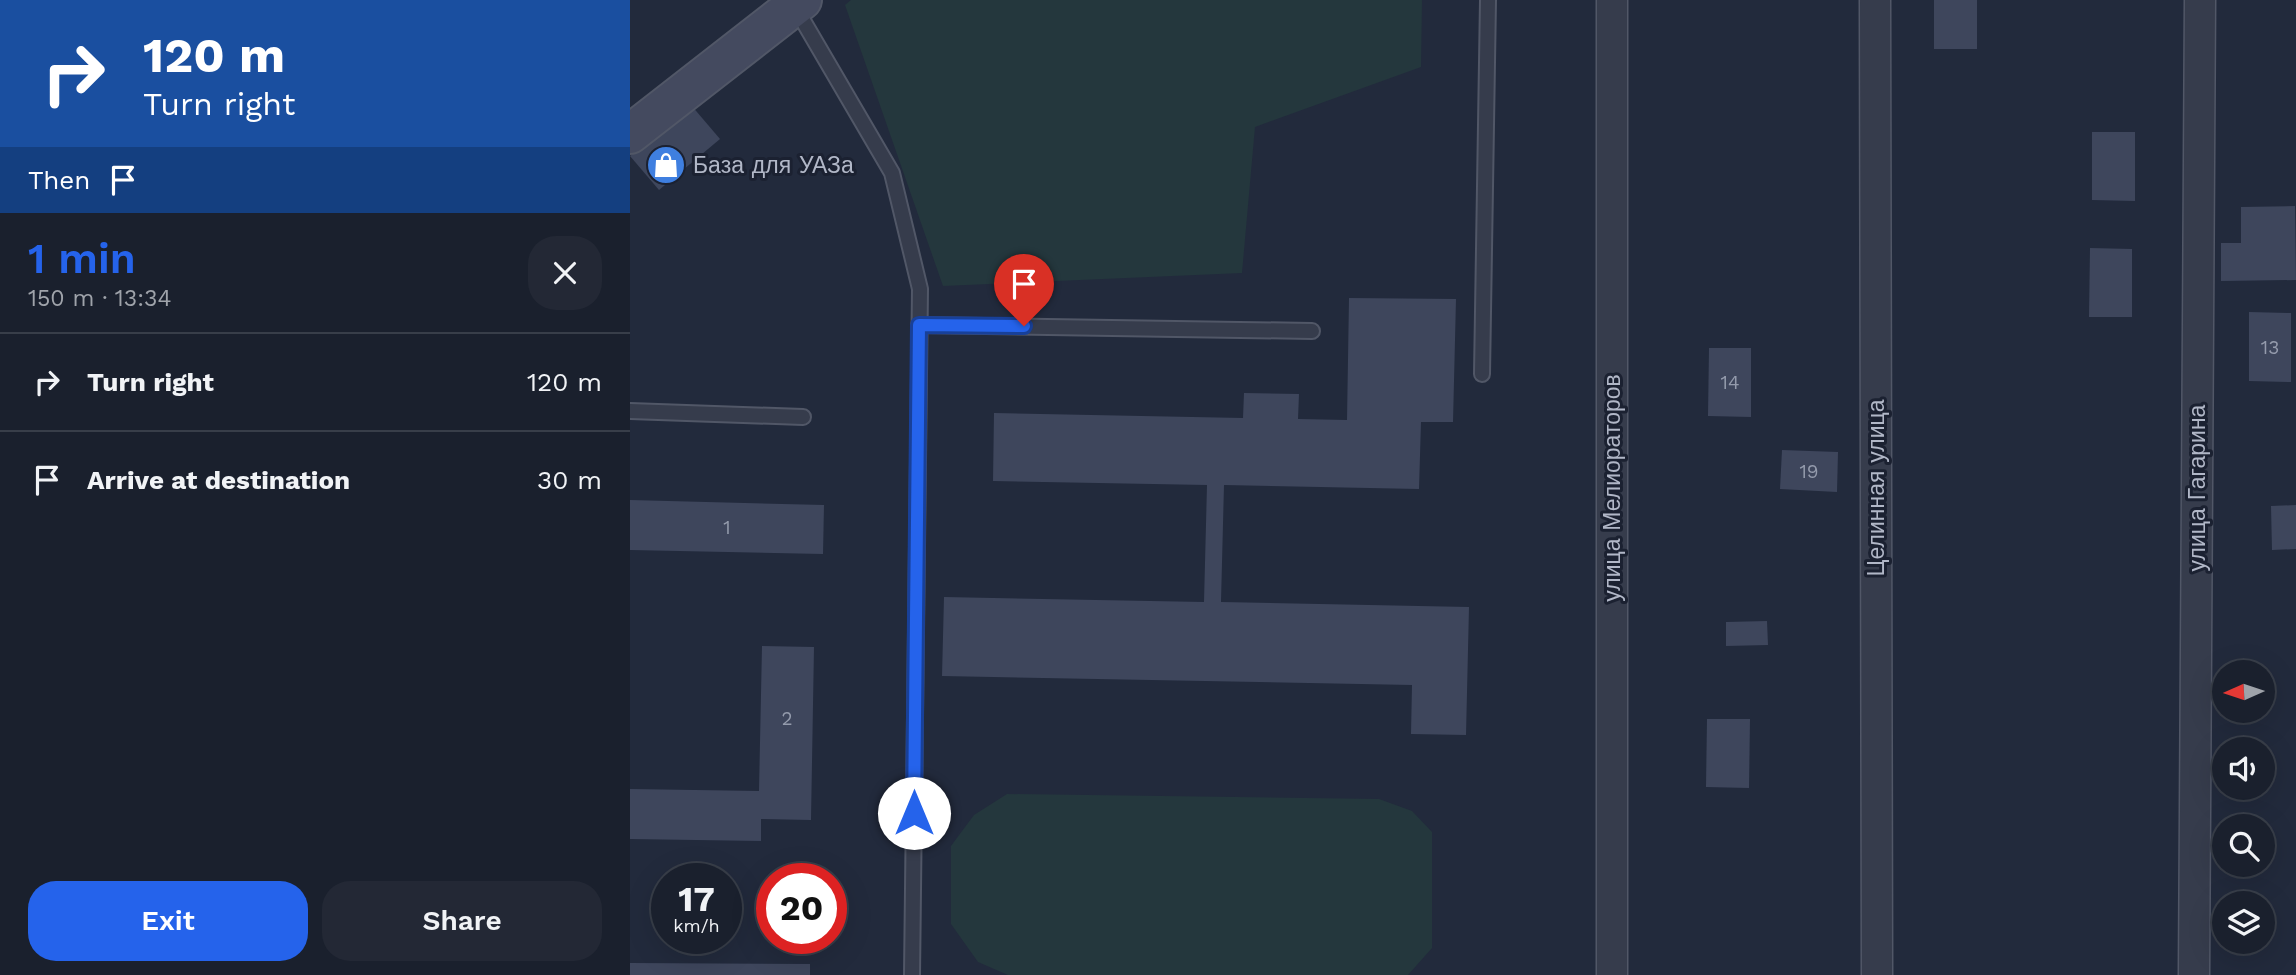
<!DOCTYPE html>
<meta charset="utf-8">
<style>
body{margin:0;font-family:"Work Sans",sans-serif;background:#232835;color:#f1f3f6;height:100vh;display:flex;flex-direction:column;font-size:26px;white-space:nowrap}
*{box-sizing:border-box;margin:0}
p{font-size:23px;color:#9fa3aa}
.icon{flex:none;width:38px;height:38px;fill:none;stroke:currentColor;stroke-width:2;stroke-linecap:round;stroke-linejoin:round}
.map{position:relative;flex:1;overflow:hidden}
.sheet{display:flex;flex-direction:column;background:#1a202d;width:630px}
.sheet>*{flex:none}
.banner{background:#1a4fa0;color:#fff;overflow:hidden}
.needle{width:46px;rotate:267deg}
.fabs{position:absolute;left:1582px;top:660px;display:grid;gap:14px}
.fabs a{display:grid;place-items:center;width:63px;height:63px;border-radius:50%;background:#1a202d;box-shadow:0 7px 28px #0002,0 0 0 2px #383e49;font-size:35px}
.speed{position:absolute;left:21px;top:863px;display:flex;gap:14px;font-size:35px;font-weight:700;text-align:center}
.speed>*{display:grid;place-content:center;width:91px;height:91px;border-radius:50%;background:#1a202d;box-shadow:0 7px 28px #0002,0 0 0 2px #383e49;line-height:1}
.speed small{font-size:18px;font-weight:400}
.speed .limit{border:10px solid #d22;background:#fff;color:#111}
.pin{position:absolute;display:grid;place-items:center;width:60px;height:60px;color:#fff;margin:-72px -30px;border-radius:50% 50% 50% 0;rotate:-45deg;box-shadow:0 0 7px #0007}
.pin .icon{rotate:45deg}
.me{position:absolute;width:77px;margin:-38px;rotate:0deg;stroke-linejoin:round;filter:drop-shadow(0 0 5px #0008)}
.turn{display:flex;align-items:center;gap:24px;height:147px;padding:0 28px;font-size:32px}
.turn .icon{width:91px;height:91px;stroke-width:2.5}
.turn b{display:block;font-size:49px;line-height:60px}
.then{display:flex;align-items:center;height:66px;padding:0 28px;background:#0003;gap:14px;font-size:26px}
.round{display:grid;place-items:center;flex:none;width:74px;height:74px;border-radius:28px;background:#232835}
.headline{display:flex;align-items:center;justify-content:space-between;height:119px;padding:0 28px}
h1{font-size:42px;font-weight:600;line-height:52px;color:#2563eb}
.primary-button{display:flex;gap:14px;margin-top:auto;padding:14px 28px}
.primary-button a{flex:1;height:80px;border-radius:28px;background:#2563eb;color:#fff;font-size:28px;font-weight:600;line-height:80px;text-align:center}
.primary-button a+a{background:#232835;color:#f1f3f6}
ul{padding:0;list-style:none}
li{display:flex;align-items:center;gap:21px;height:98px;padding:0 28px;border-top:2px solid #383e49}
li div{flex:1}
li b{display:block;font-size:26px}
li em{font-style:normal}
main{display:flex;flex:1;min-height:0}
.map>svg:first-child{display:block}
</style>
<main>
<section class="sheet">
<div class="banner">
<div class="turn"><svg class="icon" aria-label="right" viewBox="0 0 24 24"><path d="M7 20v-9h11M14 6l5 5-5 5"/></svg><div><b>120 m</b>Turn right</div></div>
<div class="then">Then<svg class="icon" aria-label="arrive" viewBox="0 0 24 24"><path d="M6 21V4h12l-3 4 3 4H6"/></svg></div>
</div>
<div class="headline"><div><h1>1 min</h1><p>150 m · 13:34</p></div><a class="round"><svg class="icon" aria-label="close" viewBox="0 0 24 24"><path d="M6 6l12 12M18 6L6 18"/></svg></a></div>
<ul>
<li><svg class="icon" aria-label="right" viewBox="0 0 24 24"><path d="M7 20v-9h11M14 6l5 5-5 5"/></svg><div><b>Turn right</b></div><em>120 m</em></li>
<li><svg class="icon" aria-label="arrive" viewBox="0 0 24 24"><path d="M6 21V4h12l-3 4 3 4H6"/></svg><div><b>Arrive at destination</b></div><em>30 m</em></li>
</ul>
<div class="primary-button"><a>Exit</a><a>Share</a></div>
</section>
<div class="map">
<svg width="1666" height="975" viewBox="0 0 1666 975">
<rect width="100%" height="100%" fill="#222a3c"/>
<g fill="#24373d">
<polygon points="221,0 792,0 791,67 625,127 612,273 313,286 215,5"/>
<polygon points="377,794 749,799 782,811 802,832 802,948 778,975 378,975 348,962 321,924 321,846 344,815"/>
</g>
<g fill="#3e465c">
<rect x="1304" y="0" width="43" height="49"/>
<polygon points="61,105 90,139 29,190 0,156"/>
<polygon points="1462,132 1505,132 1505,201 1462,200"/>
<polygon points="1665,206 1666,280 1591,281 1591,243 1611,243 1611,207"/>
<polygon points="1460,248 1502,249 1502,317 1459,317"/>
<polygon points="719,298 826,299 823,422 791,422 789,489 594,485 591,602 839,607 836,735 781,734 782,685 312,676 314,597 574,602 577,485 363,481 364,413 613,418 614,393 669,394 668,419 717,420"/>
<polygon points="1619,312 1661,313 1661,382 1619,381"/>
<polygon points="1079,348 1121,348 1121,417 1078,416"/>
<polygon points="1152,450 1208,452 1207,492 1150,489"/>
<polygon points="0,500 194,505 193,554 0,550"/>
<polygon points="1666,505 1666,549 1642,550 1641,506"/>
<polygon points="1137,621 1138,645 1096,646 1096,622"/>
<polygon points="132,646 184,647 181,820 131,819 131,841 0,839 0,789 129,791"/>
<polygon points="1077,719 1120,719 1119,788 1076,787"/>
<polygon points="0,963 180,964 180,975 0,975"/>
</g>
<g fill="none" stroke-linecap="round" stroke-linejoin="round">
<defs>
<g id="lane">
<polyline points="165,7 262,173 290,289 282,975"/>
<polyline points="289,325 682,331"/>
<polyline points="852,374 858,0"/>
<polyline points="0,411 173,417"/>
</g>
<g id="street">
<polyline points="1245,0 1247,975"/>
<polyline points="982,975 982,0"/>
<polyline points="1564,975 1570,0"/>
</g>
<polyline id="secondary" points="0,134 172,0"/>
</defs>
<use href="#lane" stroke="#515767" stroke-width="18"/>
<use href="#street" stroke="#515767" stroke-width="33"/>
<use href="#secondary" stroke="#515767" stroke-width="42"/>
<use href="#lane" stroke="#363c4c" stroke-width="14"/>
<use href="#street" stroke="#363c4c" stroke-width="30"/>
<use href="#secondary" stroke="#444a5f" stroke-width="38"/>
</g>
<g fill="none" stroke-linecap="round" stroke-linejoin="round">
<defs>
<polyline id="route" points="284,813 289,325 394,326"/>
</defs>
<use href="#route" stroke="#184099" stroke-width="18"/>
<use href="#route" stroke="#2563eb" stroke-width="12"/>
</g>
<defs>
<symbol id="shop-disc" viewBox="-11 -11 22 22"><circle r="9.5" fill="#3f7fe0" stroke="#1b2131"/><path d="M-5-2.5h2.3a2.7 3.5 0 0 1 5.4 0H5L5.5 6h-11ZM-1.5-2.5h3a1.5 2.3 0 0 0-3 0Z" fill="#fff"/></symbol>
</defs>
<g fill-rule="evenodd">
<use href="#shop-disc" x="14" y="143" width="44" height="44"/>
</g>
<g text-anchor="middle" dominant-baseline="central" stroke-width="6" stroke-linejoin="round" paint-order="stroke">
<g font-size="19" fill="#949bac">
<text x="1640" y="347">13</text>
<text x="1100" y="382">14</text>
<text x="1179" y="471">19</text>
<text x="97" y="527">1</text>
<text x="157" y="718">2</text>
</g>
<g font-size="23" fill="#b1b7c7" stroke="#1b2131" text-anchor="start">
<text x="63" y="165">База для УАЗа</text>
</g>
<g font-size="23" fill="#b1b7c7" stroke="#1b2131">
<text transform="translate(982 488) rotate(-90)">улица Мелиораторов</text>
<text transform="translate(1246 488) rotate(-90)">Целинная улица</text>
<text transform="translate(1567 488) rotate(-90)">улица Гагарина</text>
</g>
</g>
</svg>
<div class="fabs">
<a><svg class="needle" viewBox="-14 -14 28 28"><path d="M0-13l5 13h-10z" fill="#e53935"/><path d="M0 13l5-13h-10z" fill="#9fa3aa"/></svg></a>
<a><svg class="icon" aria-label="sound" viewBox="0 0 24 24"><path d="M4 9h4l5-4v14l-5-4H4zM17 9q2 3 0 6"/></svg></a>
<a><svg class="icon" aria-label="search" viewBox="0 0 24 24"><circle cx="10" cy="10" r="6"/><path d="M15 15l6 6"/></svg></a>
<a><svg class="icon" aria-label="layers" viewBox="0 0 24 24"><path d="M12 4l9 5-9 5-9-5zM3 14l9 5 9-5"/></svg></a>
</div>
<div class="speed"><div>17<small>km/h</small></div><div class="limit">20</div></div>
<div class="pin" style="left:394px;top:326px;background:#d93025"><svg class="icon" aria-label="arrive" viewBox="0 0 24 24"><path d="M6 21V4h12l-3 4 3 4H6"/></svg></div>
<svg class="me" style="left:284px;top:813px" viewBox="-20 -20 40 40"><circle r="19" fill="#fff"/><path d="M0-13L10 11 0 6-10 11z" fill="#2563eb"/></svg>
</div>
</main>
